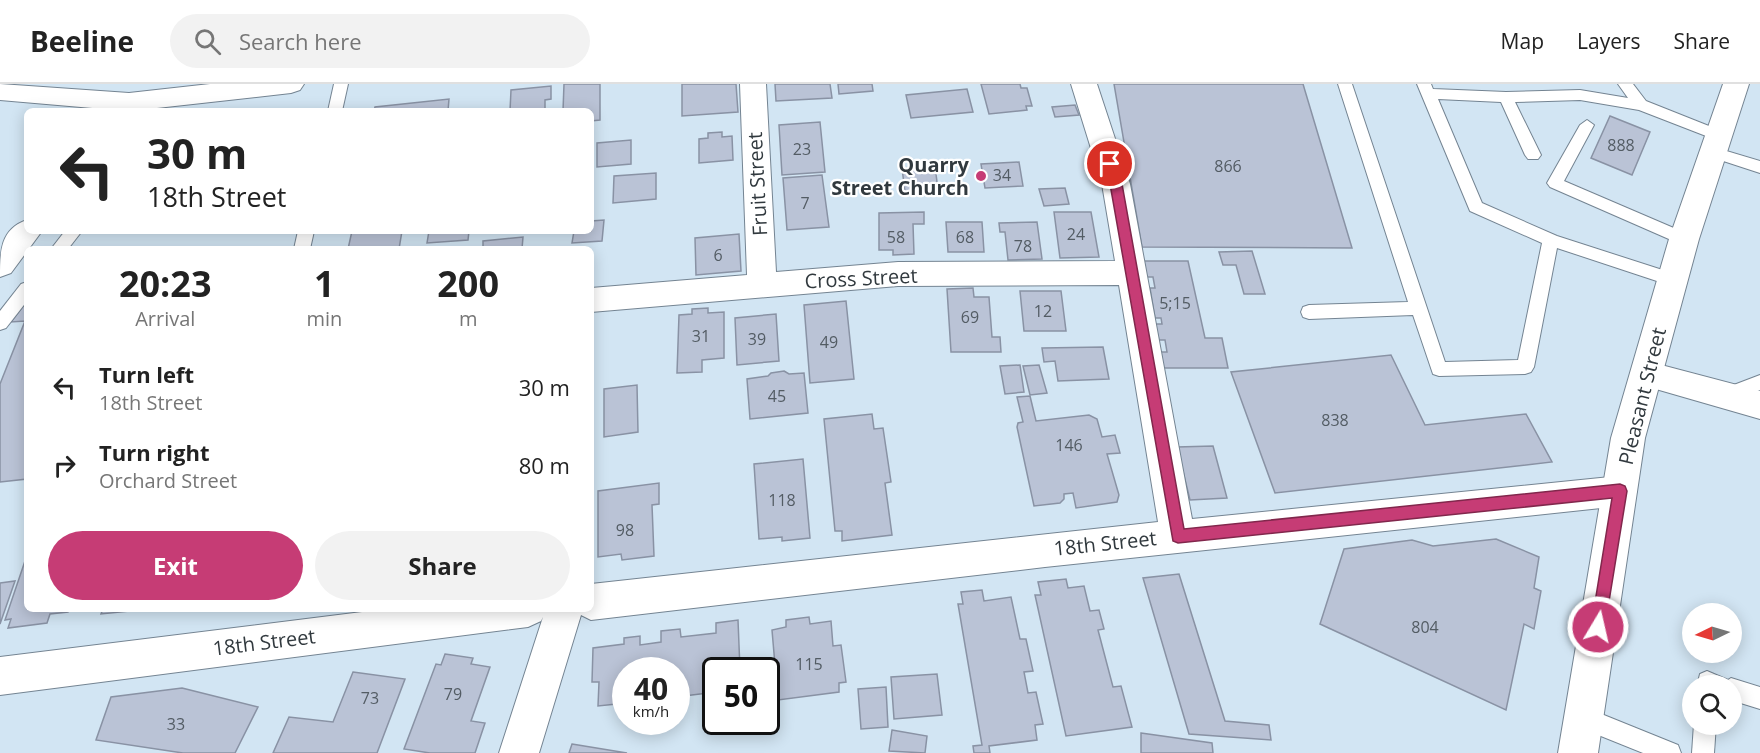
<!DOCTYPE html>
<style>
body{margin:0;font-family:"Open Sans",sans-serif;background:#f2f2f2;color:#222;height:100vh;display:flex;flex-direction:column;font-size:22px;white-space:nowrap}
*{box-sizing:border-box;margin:0}
p{font-size:20px;color:#767676}
.icon{flex:none;width:33px;height:33px;fill:none;stroke:currentColor;stroke-width:2;stroke-linecap:round;stroke-linejoin:round}
.map{position:relative;flex:1;overflow:hidden}
.sheet{position:absolute;left:24px;top:162px;width:570px;height:366px;display:flex;flex-direction:column;background:#fff;border-radius:9px;box-shadow:0 3px 15px #0003}
.sheet>*{flex:none}
.guide{position:absolute;left:24px;top:24px;width:570px;height:126px;border-radius:9px;box-shadow:0 3px 15px #0003;background:#fff;color:#222;overflow:hidden}
.needle{width:39px;rotate:265deg}
.buttons{position:absolute;left:1682px;top:519px;display:grid;gap:12px}
.buttons a{display:grid;place-items:center;width:60px;height:60px;border-radius:50%;background:#fff;box-shadow:0 3px 15px #0003;font-size:30px}
.speed{position:absolute;left:612px;top:573px;display:flex;gap:12px;font-size:30px;font-weight:700;text-align:center}
.speed>*{display:grid;place-content:center;width:78px;height:78px;border-radius:50%;background:#fff;box-shadow:0 3px 15px #0003;line-height:1}
.speed small{font-size:15px;font-weight:400}
.speed .limit{border:3px solid #111;border-radius:9px;background:#fff;color:#111}
.pin{position:absolute;display:grid;place-items:center;width:51px;height:51px;color:#fff;margin:-26px;border:3px solid #fff;border-radius:50%;box-shadow:0 2px 6px #0007}
.me{position:absolute;width:66px;margin:-33px;rotate:9deg;stroke-linejoin:round;filter:drop-shadow(0 0 4px #0008)}
.turn{display:flex;align-items:center;gap:21px;height:126px;padding:0 24px;font-size:27px}
.turn .icon{width:78px;height:78px;stroke-width:2.5}
.turn b{display:block;font-size:42px;line-height:51px}
.eta{display:flex;justify-content:space-evenly;align-items:center;height:102px;text-align:center}
.eta b{font-size:36px;font-weight:700;line-height:42px}
.cta{display:flex;gap:12px;margin-top:auto;padding:12px 24px}
.cta a{flex:1;height:69px;border-radius:36px;background:#c63c75;color:#fff;font-size:24px;font-weight:700;line-height:69px;text-align:center}
.cta a+a{background:#f2f2f2;color:#222}
ul{padding:0;list-style:none}
li{display:flex;align-items:center;gap:18px;height:78px;padding:0 24px}
li div{flex:1}
li b{display:block;font-size:22px}
li em{font-style:normal}
header{display:flex;align-items:center;gap:36px;box-sizing:border-box;height:84px;padding:0 30px;background:#fff;border-bottom:2px solid #e0e0e0}
header strong{font-size:28px}
nav{display:flex;gap:33px;margin-inline-start:auto;font-size:21px}
.search{width:420px;height:54px;background:#f2f2f2;display:flex;align-items:center;gap:15px;box-sizing:border-box;padding:0 21px;border-radius:33px;color:#767676;font-size:22px}
.map>svg:first-child{display:block}
</style>
<header>
<strong>Beeline</strong>
<div class="search"><svg class="icon" aria-label="search" viewBox="0 0 24 24"><circle cx="10" cy="10" r="6"/><path d="M15 15l6 6"/></svg>Search here</div>
<nav><a>Map</a><a>Layers</a><a>Share</a></nav>
</header>
<div class="map">
<svg width="1760" height="669" viewBox="0 0 1760 669">
<rect width="100%" height="100%" fill="#d2e5f3"/>
<g fill="#bac3d6" stroke="#8992a4" stroke-width="1.5">
<polygon points="564,0 600,0 600,36 591,37 591,27 563,27"/>
<polygon points="682,0 736,0 738,28 682,32"/>
<polygon points="775,0 830,0 832,14 776,17"/>
<polygon points="838,0 872,0 873,7 839,10"/>
<polygon points="981,0 1020,0 1021,4 1027,4 1032,22 1026,22 1027,26 989,30"/>
<polygon points="1114,0 1303,0 1352,164 1142,163"/>
<polygon points="551,2 551,15 545,16 545,26 510,27 511,6"/>
<polygon points="967,5 973,28 911,34 906,11"/>
<polygon points="449,15 448,27 374,27 375,23"/>
<polygon points="1075,21 1079,31 1055,33 1052,23"/>
<polygon points="1610,32 1650,48 1632,91 1591,74"/>
<polygon points="820,38 825,88 782,91 779,41"/>
<polygon points="722,48 722,53 732,52 733,76 699,79 699,55 708,54 708,49"/>
<polygon points="631,56 631,80 597,83 597,59"/>
<polygon points="1019,78 1023,102 985,104 981,80"/>
<polygon points="935,82 938,106 905,108 902,84"/>
<polygon points="656,89 656,115 613,119 614,92"/>
<polygon points="822,91 829,143 787,146 783,94"/>
<polygon points="1065,104 1069,120 1044,122 1039,105"/>
<polygon points="924,128 924,140 913,140 914,170 893,171 893,166 879,166 879,129"/>
<polygon points="1054,128 1091,128 1099,173 1060,174"/>
<polygon points="604,136 602,157 572,159 574,147 591,147 591,137"/>
<polygon points="946,138 982,138 984,168 948,168"/>
<polygon points="1037,138 1042,175 1008,176 1005,148 1000,148 999,139"/>
<polygon points="352,147 402,147 399,165 348,165"/>
<polygon points="429,147 469,147 468,156 427,159"/>
<polygon points="739,150 741,187 696,191 695,154"/>
<polygon points="523,153 522,165 483,165 483,157"/>
<polygon points="1252,167 1265,210 1244,210 1236,181 1223,181 1219,168"/>
<polygon points="1141,177 1188,177 1205,254 1222,254 1228,284 1162,284 1159,268 1167,268 1165,256 1159,256 1155,240 1162,240 1161,234 1155,234 1150,204 1155,204 1153,193 1144,193"/>
<polygon points="973,204 974,213 989,213 992,253 1000,253 1001,268 951,268 947,205"/>
<polygon points="1020,207 1061,207 1066,247 1024,247"/>
<polygon points="27,217 27,395 0,398 0,300 25,237 11,238"/>
<polygon points="846,217 854,295 810,299 804,221"/>
<polygon points="708,224 708,229 724,228 724,274 702,276 702,288 677,289 679,231 692,230 692,225"/>
<polygon points="776,230 779,277 737,281 735,234"/>
<polygon points="1103,263 1109,295 1058,297 1055,277 1044,278 1042,264"/>
<polygon points="1391,271 1425,341 1526,330 1552,378 1275,409 1231,288"/>
<polygon points="1020,281 1024,308 1005,310 1000,282"/>
<polygon points="1039,281 1047,309 1030,311 1023,282"/>
<polygon points="784,287 789,290 804,289 808,329 750,335 747,295 768,292 771,289"/>
<polygon points="637,301 638,348 604,353 604,305"/>
<polygon points="1030,312 1036,337 1089,331 1097,335 1102,353 1115,351 1120,369 1107,370 1119,411 1117,418 1076,424 1073,409 1064,410 1064,415 1060,419 1034,422 1017,343 1018,339 1023,338 1017,313"/>
<polygon points="872,330 874,345 883,344 891,398 885,399 892,451 842,457 842,447 835,447 824,335"/>
<polygon points="1213,362 1227,414 1190,416 1177,363"/>
<polygon points="803,375 810,454 782,457 782,453 759,455 754,380"/>
<polygon points="659,399 659,420 652,421 654,472 622,476 621,470 598,473 598,407"/>
<polygon points="1496,455 1539,473 1534,504 1541,507 1534,545 1524,540 1506,626 1320,540 1344,465 1412,456 1433,462"/>
<polygon points="26,474 27,525 69,525 68,528 50,530 47,539 8,544 11,535 5,536"/>
<polygon points="1179,490 1225,637 1269,641 1271,656 1189,650 1143,494"/>
<polygon points="1066,495 1068,504 1084,502 1090,527 1099,526 1104,545 1098,546 1113,603 1121,602 1132,643 1066,652 1035,511 1041,511 1038,498"/>
<polygon points="15,497 0,540 0,499"/>
<polygon points="982,506 984,517 1011,513 1020,555 1026,555 1033,587 1024,588 1028,609 1036,608 1043,640 1035,641 1037,656 989,662 990,669 974,669 973,662 982,661 958,520 963,520 961,508"/>
<polygon points="103,525 150,525 101,530"/>
<polygon points="809,533 810,540 831,537 833,562 841,561 846,598 839,599 839,608 778,616 772,546 786,543 786,536"/>
<polygon points="738,536 740,586 716,586 716,608 676,613 676,586 626,586 626,619 598,622 599,598 592,598 593,564 624,560 624,554 640,552 640,561 661,558 661,547 680,545 681,553 716,549 716,539"/>
<polygon points="445,570 473,574 471,580 490,583 471,637 485,639 475,669 430,669 404,665 436,580 441,581"/>
<polygon points="353,588 405,595 377,669 273,669 289,633 333,638"/>
<polygon points="937,590 942,631 894,635 891,593"/>
<polygon points="886,603 888,643 861,645 858,605"/>
<polygon points="182,604 258,623 235,669 183,669 96,656 111,613"/>
<polygon points="892,646 927,652 925,669 889,667"/>
<polygon points="1141,649 1212,659 1213,669 1141,669"/>
<polygon points="572,660 627,669 569,669"/>
</g>
<g fill="none" stroke-linecap="round" stroke-linejoin="round">
<defs>
<g id="lane">
<polygon points="334,0 348,0 342,27 328,27"/>
<polygon points="1338,0 1352,0 1445,278 1518,276 1542,159 1470,127 1417,0 1431,0 1433,5 1506,8 1580,6 1628,14 1618,0 1633,0 1646,17 1724,48 1726,52 1724,56 1719,57 1639,26 1580,16 1515,18 1541,71 1538,75 1528,75 1525,71 1501,18 1438,15 1482,119 1557,152 1678,191 1680,196 1678,201 1672,202 1557,164 1534,283 1531,288 1525,290 1439,292 1433,290 1413,231 1309,235 1303,233 1301,228 1303,223 1309,221 1408,218"/>
<polygon points="1587,36 1594,41 1564,97 1690,151 1692,155 1690,159 1678,159 1550,103 1547,99 1580,41"/>
<polygon points="1713,63 1760,77 1760,89 1708,72 1705,68 1708,64"/>
<polygon points="65,147 82,147 68,165 51,165"/>
<polygon points="298,147 314,147 310,165 294,165"/>
<polygon points="27,198 27,217 6,244 0,246 0,227 21,200"/>
<polygon points="1760,291 1760,306 1724,320 1718,317 1715,312 1718,307"/>
<polygon points="1707,587 1728,596 1731,594 1760,603 1760,625 1731,616 1731,602 1697,602 1700,590"/>
<polygon points="1584,623 1678,661 1681,669 1643,669 1576,642 1573,634 1576,626"/>
<polygon points="1694,640 1716,640 1714,669 1692,669"/>
</g>
<g id="street">
<polygon points="0,0 129,9 138,12 142,18 138,24 127,27 0,16"/>
<polygon points="740,0 766,0 776,188 898,178 1115,177 1102,100 1071,0 1097,0 1130,100 1192,435 1620,392 1632,396 1637,407 1632,418 1620,422 1045,483 591,536 581,531 539,669 499,669 543,533 541,537 528,543 0,611 0,573 386,525 591,525 591,500 1158,438 1119,201 898,202 591,228 591,204 747,191"/>
<polygon points="1646,277 1760,307 1760,335 1635,299 1630,290 1635,281"/>
</g>
<g id="secondary">
<polygon points="210,0 304,0 300,6 291,9 130,27 120,24 116,18 120,12 129,9"/>
<polygon points="1723,0 1749,0 1699,155 1645,354 1598,669 1558,669 1611,354 1669,155"/>
<path d="M27 136V147H42L11 189 0 193C0 168 0 145 27 136Z"/>
</g>
</defs>
<use href="#lane" stroke="#748492" stroke-width="2"/>
<use href="#street" stroke="#748492" stroke-width="2"/>
<use href="#secondary" stroke="#748492" stroke-width="2"/>
<use href="#lane" fill="#fff" fill-rule="evenodd"/>
<use href="#street" fill="#fff" fill-rule="evenodd"/>
<use href="#secondary" fill="#fff" fill-rule="evenodd"/>
</g>
<polygon fill="#c63c75" stroke="#81274c" stroke-width="1.5" points="1110,76 1115,80 1122,100 1184,445 1620,400 1625,402 1627,407 1604,548 1598,550 1593,548 1591,543 1612,414 1178,459 1173,457 1110,100 1104,80"/>
<circle fill="#c63c75" stroke="#fff" stroke-width="2" cx="981" cy="92" r="6"/>
<g text-anchor="middle" dominant-baseline="central" stroke-width="4.5" stroke-linejoin="round" paint-order="stroke">
<g font-size="16" fill="#535c64">
<text x="1621" y="61">888</text>
<text x="802" y="65">23</text>
<text x="1228" y="82">866</text>
<text x="1002" y="91">34</text>
<text x="805" y="119">7</text>
<text x="1076" y="150">24</text>
<text x="896" y="153">58</text>
<text x="965" y="153">68</text>
<text x="1023" y="162">78</text>
<text x="718" y="171">6</text>
<text x="1175" y="219">5;15</text>
<text x="1043" y="227">12</text>
<text x="970" y="233">69</text>
<text x="701" y="252">31</text>
<text x="757" y="255">39</text>
<text x="829" y="258">49</text>
<text x="777" y="312">45</text>
<text x="1335" y="336">838</text>
<text x="1069" y="361">146</text>
<text x="782" y="416">118</text>
<text x="625" y="446">98</text>
<text x="1425" y="543">804</text>
<text x="809" y="580">115</text>
<text x="453" y="610">79</text>
<text x="370" y="614">73</text>
<text x="176" y="640">33</text>
</g>
<g font-size="20" font-weight="bold" fill="#31393e" stroke="#fff" text-anchor="end">
<text x="969" y="80">Quarry<tspan x="969" dy="23">Street Church</tspan></text>
</g>
<g font-size="20" fill="#31393e" stroke="#fff">
<text transform="translate(757 100) rotate(-93)">Fruit Street</text>
<text transform="translate(861 194) rotate(-3)">Cross Street</text>
<text transform="translate(1642 312) rotate(-76)">Pleasant Street</text>
<text transform="translate(1105 459) rotate(-6)">18th Street</text>
<text transform="translate(264 558) rotate(-7)">18th Street</text>
</g>
</g>
</svg>
<div class="buttons">
<a><svg class="needle" viewBox="-14 -14 28 28"><path d="M0-13l5 13h-10z" fill="#e53935"/><path d="M0 13l5-13h-10z" fill="#767676"/></svg></a>
<a><svg class="icon" aria-label="search" viewBox="0 0 24 24"><circle cx="10" cy="10" r="6"/><path d="M15 15l6 6"/></svg></a>
</div>
<div class="speed"><div>40<small>km/h</small></div><div class="limit">50</div></div>
<div class="pin" style="left:1110px;top:80px;background:#d93025"><svg class="icon" aria-label="arrive" viewBox="0 0 24 24"><path d="M6 21V4h12l-3 4 3 4H6"/></svg></div>
<svg class="me" style="left:1598px;top:543px" viewBox="-20 -20 40 40"><circle r="17" fill="#c63c75" stroke="#fff" stroke-width="3"/><path d="M0-11L8 9 0 5-8 9z" fill="#fff"/></svg>
<div class="guide">
<div class="turn"><svg class="icon" aria-label="left" viewBox="0 0 24 24"><path d="M17 20v-9H6M10 6l-5 5 5 5"/></svg><div><b>30 m</b>18th Street</div></div>
</div>
<section class="sheet">
<div class="eta">
<div><b>20:23</b><p>Arrival</p></div>
<div><b>1</b><p>min</p></div>
<div><b>200</b><p>m</p></div>
</div>
<ul>
<li><svg class="icon" aria-label="left" viewBox="0 0 24 24"><path d="M17 20v-9H6M10 6l-5 5 5 5"/></svg><div><b>Turn left</b><p>18th Street</p></div><em>30 m</em></li>
<li><svg class="icon" aria-label="right" viewBox="0 0 24 24"><path d="M7 20v-9h11M14 6l5 5-5 5"/></svg><div><b>Turn right</b><p>Orchard Street</p></div><em>80 m</em></li>
</ul>
<div class="cta"><a>Exit</a><a>Share</a></div>
</section>
</div>
